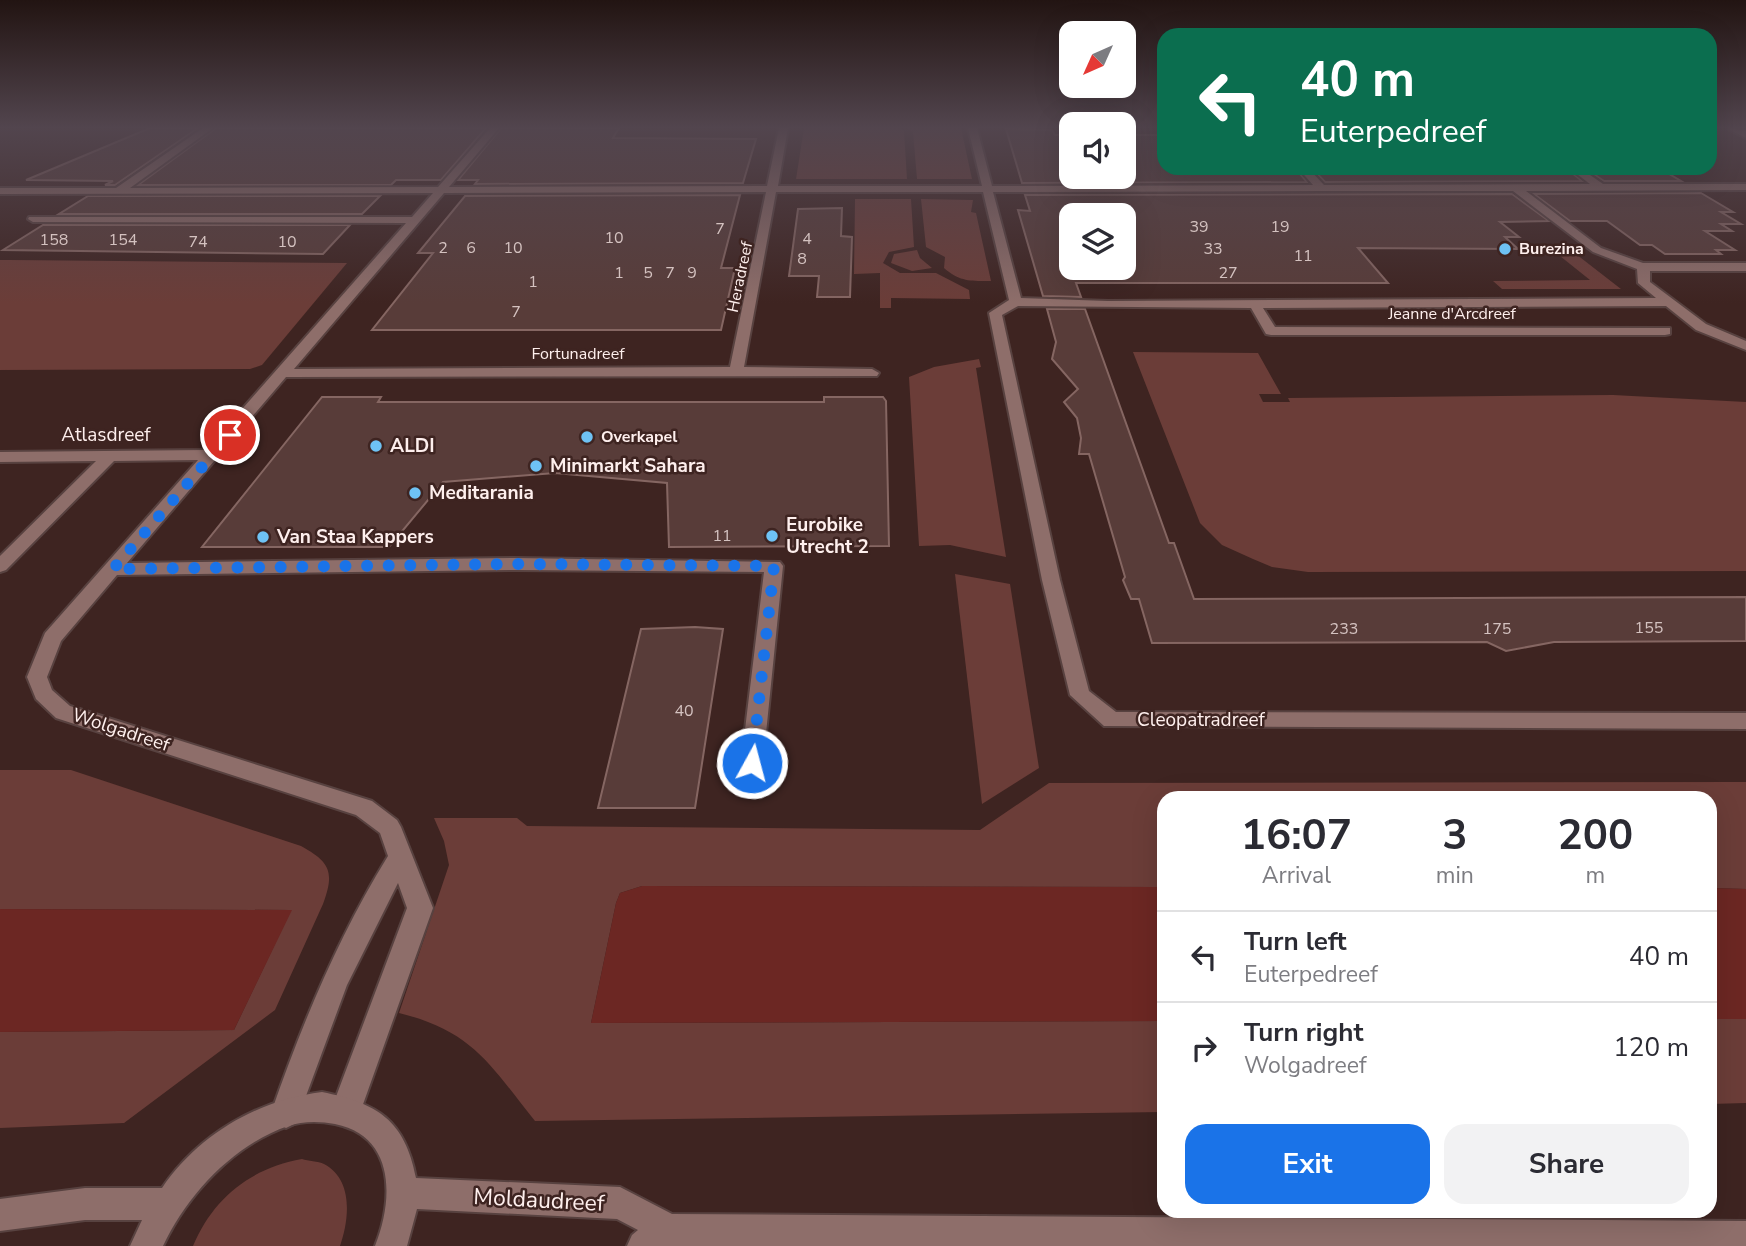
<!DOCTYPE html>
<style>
body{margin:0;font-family:"Nunito Sans",sans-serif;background:#f2f2f3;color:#2b2b33;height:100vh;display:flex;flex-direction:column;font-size:26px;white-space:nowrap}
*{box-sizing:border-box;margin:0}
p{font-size:23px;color:#7c7c81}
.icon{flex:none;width:38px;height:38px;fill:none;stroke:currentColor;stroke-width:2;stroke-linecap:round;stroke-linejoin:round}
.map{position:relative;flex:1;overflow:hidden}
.side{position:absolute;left:1157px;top:791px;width:560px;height:427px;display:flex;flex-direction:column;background:#fff;border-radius:21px;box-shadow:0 7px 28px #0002}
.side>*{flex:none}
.hud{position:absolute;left:1157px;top:28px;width:560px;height:147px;border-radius:21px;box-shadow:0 7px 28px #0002;background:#0b6e4f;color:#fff;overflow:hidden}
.needle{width:46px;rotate:225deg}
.controls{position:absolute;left:1059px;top:21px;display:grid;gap:14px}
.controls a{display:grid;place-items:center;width:77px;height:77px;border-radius:14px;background:#fff;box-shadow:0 7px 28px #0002;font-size:35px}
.pin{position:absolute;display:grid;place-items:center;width:60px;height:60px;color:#fff;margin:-30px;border:4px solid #fff;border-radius:50%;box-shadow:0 2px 7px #0007}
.me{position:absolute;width:77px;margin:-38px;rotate:7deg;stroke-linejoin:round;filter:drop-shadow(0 0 5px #0008)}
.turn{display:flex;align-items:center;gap:24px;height:147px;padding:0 28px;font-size:32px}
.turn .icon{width:91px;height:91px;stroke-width:2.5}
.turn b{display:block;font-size:49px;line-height:60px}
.eta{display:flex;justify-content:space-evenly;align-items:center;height:119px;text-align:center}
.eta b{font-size:42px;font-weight:700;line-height:49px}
.primary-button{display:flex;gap:14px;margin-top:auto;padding:14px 28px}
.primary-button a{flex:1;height:80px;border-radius:21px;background:#1a73e8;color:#fff;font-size:28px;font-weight:700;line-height:80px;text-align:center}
.primary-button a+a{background:#f2f2f3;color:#2b2b33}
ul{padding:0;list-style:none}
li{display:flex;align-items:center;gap:21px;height:91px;padding:0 28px;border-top:2px solid #e1e1e2}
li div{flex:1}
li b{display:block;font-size:26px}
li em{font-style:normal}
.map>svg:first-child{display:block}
</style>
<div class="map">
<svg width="1746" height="1246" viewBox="0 0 1746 1246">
<rect width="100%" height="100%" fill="#3e2421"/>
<g fill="#6b3d38">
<polygon points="804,128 900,128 904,131 907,179 796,179"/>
<polygon points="907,128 961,128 972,179 917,179 913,132"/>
<polygon points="855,199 911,199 914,247 889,252 883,263 900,273 936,273 969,290 970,299 891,298 891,308 880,308 880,273 854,274"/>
<path d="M921 199 973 200 971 212 976 213 991 281C971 281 960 282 944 268L945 257 926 247Z"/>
<polygon points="1545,244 1563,244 1621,289 1502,289 1493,281 1590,280"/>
<polygon points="917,250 920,258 932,268 912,271 891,263 894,254"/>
<polygon points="0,260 11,260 347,263 262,365 250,369 0,370"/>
<polygon points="1133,352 1258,353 1281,394 1259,394 1263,402 1290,402 1288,398 1613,395 1746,402 1746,571 1308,572 1272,567 1253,559 1222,545 1200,523"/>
<polygon points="979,359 981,367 976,368 1006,557 950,545 919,546 909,377 934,367"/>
<polygon points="955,574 1010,584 1039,768 982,804"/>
<path d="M0 770H71L301 846C330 862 335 872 323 904L275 1010 124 1123 0 1128V1032L234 1030 291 910 0 909Z"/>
<path d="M1746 782V889L1710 888V798H1164V887L642 886 620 893 616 903 591 1023 1164 1021V1112L535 1121C490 1065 473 1031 399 1013L449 865 444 841 434 818H517L527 826 980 830 1049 783Z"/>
<polygon points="1710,1019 1746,1019 1746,1103 1710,1104"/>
<path d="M302 1159C308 1161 318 1161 324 1164 354 1180 349 1220 340 1246H193C213 1198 251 1168 302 1159Z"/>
</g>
<g fill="#6c2723">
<polygon points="642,886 1164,887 1164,1021 591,1023 616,903 620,893"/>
<polygon points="1710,888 1746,889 1746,1019 1710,1019"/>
<polygon points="0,909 292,910 234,1030 0,1032"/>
</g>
<g fill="#583c39" stroke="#856662" stroke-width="2" fill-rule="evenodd">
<polygon points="150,128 198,128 115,185 105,185 113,181 26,180"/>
<polygon points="216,128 486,128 441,180 396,180 391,185 138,185"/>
<polygon points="501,128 619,128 613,138 756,139 743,183 475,184 478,180 458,180"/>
<polygon points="1006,129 1052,130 1055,135 1071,135 1071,177 1124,177 1124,135 1164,135 1164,168 1295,168 1307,182 1022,183"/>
<polygon points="1312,168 1566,168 1582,181 1325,182"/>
<polygon points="1585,168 1659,168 1681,181 1604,181"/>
<polygon points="1701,193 1733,212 1721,212 1741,224 1721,224 1732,231 1705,231 1735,250 1716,250 1721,254 1665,254 1652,245 1640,245 1607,221 1570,221 1534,194"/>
<path d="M1512 194 1549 221 1500 222 1519 237H1505L1518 249 1358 248 1388 283H1076L1081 297 1043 296 1018 210 1030 211 1025 195ZM1071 215H1124V268H1071Z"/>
<polygon points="740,195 721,268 735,268 721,330 372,330 433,253 418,253 465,196"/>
<polygon points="88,196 380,196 362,214 59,214"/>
<polygon points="842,208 841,236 852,237 850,297 817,297 819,276 789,276 798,209"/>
<polygon points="43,225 350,225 323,254 3,250"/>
<polygon points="1047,309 1085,309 1169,543 1174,543 1194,599 1746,597 1746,641 1554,642 1506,651 1487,642 1152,643 1139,599 1131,599 1123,580 1125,577 1089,454 1079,454 1081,438 1077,418 1064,402 1078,389 1052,359 1056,342"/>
<polygon points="322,397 381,397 378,402 824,402 824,397 883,397 886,401 889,546 669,547 667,483 555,473 443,482 389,547 202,547"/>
<polygon points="695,627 723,629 695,808 598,808 641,629"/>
</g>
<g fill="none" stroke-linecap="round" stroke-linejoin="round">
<defs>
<g id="minor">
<path d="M203 128H213L130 188 438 187 490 128H499L449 187 767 186 779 128H788L778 186H982L968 128H977L992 186 1313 185 1298 168H1308L1324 185 1590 184 1569 168H1580L1603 184H1746V190L1526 191 1601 248 1643 263H1746V271H1650V282L1706 324 1746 341V350L1696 330 1666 306 1263 308 1275 327 1670 328V334L1665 335H1271L1266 334 1251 308 1018 306 1002 315 1060 580 1089 691 1116 712 1746 713V729L1104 726 1070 695 1042 580 989 313 1009 300 983 192H776L744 367 872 369 879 373 877 376 286 377 127 563 515 558 780 562 783 566 763 763 760 769 752 772 744 769 741 763 764 572 515 570 117 575 61 641 47 677 52 690 70 706 372 801 397 820 401 827 433 908 361 1110 356 1120 346 1125 336 1120 331 1110 407 908 398 883 347 985 296 1123 286 1128 276 1123 271 1113C302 1024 338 937 388 856L380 833 356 815 56 718 36 699 27 677 45 633 198 460 114 461 6 570 0 572V556L96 461 0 462V452L206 450 406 223 33 222 28 219 29 217H412L433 193 0 194V188H116ZM1321 191H1513L1593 252 1637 269 1638 283 1656 298 1108 301 1021 298 993 192ZM766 192 730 367 294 369 444 193Z"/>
<polygon points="1729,128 1746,131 1746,138 1730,130"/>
</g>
<path id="tertiary" d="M322 1092C377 1103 405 1120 416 1178L620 1187 672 1214 1746 1221V1246H627L632 1235 638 1230 617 1219 417 1209 407 1246H375C394 1199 395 1136 335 1124 320 1121 302 1121 288 1126 233 1145 187 1195 163 1246H130L142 1220H85L0 1231V1199L85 1188H162C199 1134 258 1100 322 1092Z"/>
</defs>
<use href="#minor" stroke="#584240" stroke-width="4"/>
<use href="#tertiary" stroke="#584240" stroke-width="4"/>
<use href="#minor" fill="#8e6e6a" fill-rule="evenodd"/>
<use href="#tertiary" fill="#8e6e6a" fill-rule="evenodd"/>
</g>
<linearGradient id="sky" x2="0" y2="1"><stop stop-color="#221412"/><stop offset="0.42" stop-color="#52454e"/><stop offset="1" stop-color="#52454e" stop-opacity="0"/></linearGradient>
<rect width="1746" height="303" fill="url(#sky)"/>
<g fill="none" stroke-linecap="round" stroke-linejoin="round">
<polyline stroke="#1a73e8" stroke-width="12" stroke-dasharray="0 21.6" points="230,435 113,569 515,564 774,566 752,763"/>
</g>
<g fill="#6ec2f4" stroke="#3e2421" stroke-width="2.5">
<circle cx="1505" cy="249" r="7"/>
<circle cx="587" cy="437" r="7"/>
<circle cx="376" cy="446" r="7"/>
<circle cx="536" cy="466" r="7"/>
<circle cx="415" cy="493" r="7"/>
<circle cx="772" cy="536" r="7"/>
<circle cx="263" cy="537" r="7"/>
</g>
<g text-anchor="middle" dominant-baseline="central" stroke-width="5" stroke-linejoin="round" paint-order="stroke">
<g font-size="16" fill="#d4c2c0">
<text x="1199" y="227">39</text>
<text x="1280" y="227">19</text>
<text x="720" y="229">7</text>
<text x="614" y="238">10</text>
<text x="807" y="239">4</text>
<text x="54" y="240">158</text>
<text x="123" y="240">154</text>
<text x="198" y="242">74</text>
<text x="287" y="242">10</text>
<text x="443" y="248">2</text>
<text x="471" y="248">6</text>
<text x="513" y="248">10</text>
<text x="1213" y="249">33</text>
<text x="1303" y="256">11</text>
<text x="802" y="259">8</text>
<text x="619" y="273">1</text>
<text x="648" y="273">5</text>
<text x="670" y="273">7</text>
<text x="692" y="273">9</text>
<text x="1228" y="273">27</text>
<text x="533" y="282">1</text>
<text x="516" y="312">7</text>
<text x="722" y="536">11</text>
<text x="1649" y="628">155</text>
<text x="1344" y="629">233</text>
<text x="1497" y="629">175</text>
<text x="684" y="711">40</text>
</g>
<g font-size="16" font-weight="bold" fill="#feefed" stroke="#3e2421" text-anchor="start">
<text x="1519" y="249">Burezina</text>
<text x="601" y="437">Overkapel</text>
</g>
<g font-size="16" fill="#feefed" stroke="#3e2421">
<text transform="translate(740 277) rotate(-78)">Heradreef</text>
<text x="1452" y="314">Jeanne d'Arcdreef</text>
<text x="578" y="354">Fortunadreef</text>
</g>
<g font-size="19" fill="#feefed" stroke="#3e2421">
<text x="106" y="435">Atlasdreef</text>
<text x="1201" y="720">Cleopatradreef</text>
<text transform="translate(121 730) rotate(18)">Wolgadreef</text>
</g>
<g font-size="19" font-weight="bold" fill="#feefed" stroke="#3e2421" text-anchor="start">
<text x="390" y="446">ALDI</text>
<text x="550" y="466">Minimarkt Sahara</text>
<text x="429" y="493">Meditarania</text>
<text x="786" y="525">Eurobike<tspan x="786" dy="22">Utrecht 2</tspan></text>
<text x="277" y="537">Van Staa Kappers</text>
</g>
<g font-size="23" fill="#feefed" stroke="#3e2421">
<text transform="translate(539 1200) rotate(3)">Moldaudreef</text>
</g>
</g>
</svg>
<div class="controls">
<a><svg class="needle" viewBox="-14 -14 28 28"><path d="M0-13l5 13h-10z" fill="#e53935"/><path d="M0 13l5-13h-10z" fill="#7c7c81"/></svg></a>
<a><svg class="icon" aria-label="sound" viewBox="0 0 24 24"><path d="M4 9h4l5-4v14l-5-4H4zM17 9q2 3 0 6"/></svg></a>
<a><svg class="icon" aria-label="layers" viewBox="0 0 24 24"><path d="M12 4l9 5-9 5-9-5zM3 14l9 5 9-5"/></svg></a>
</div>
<div class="pin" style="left:230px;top:435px;background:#d93025"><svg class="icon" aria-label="arrive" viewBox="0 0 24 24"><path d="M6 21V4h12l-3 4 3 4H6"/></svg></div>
<svg class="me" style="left:752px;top:763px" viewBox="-20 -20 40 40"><circle r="17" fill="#1a73e8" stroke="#fff" stroke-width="3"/><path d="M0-11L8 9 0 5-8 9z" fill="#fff"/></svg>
<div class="hud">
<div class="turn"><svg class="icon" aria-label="left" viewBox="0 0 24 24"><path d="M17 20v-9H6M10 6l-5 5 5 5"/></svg><div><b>40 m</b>Euterpedreef</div></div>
</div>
<section class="side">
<div class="eta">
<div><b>16:07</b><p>Arrival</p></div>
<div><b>3</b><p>min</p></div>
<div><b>200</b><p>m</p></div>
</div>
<ul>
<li><svg class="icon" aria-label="left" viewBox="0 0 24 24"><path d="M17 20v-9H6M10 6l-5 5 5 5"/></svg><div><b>Turn left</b><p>Euterpedreef</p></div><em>40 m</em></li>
<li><svg class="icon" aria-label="right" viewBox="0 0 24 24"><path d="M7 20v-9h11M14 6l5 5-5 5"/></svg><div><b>Turn right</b><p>Wolgadreef</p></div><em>120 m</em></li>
</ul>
<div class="primary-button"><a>Exit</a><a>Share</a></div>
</section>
</div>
